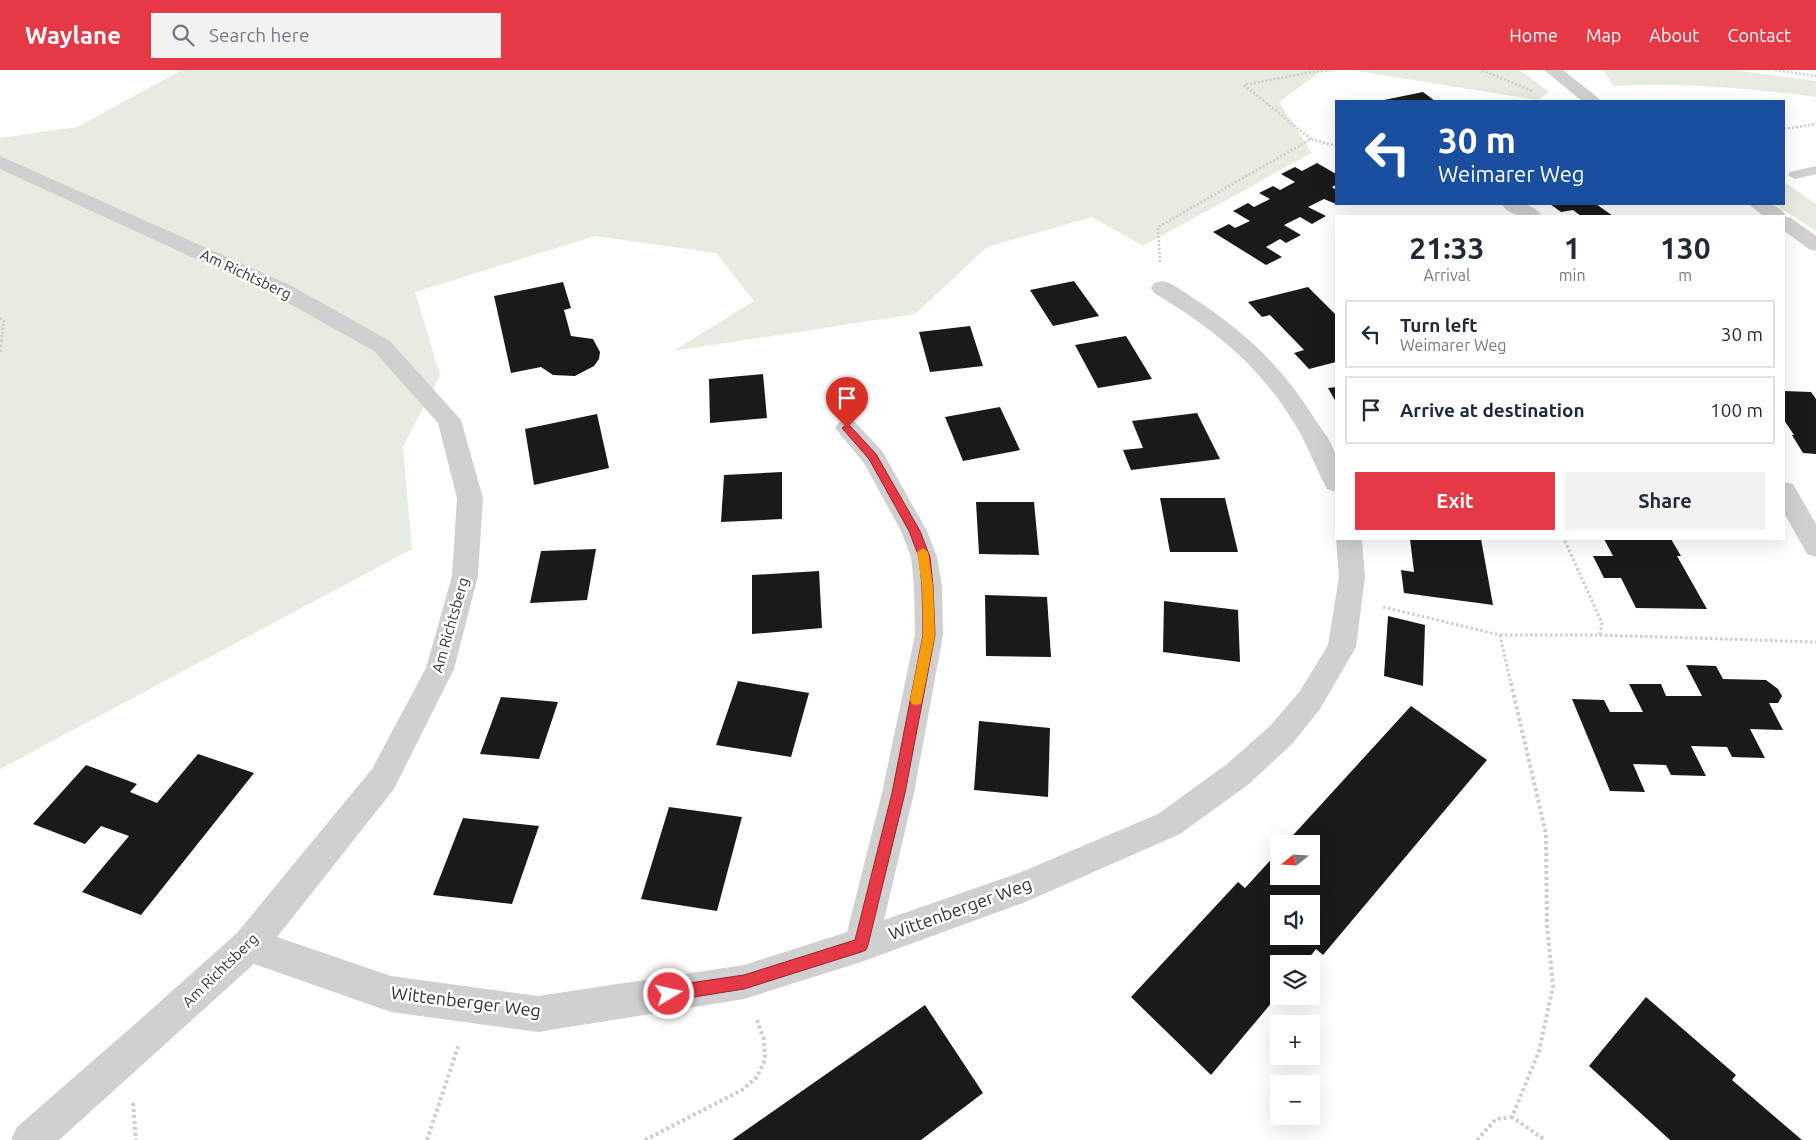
<!DOCTYPE html>
<meta charset="utf-8">
<style>
body{margin:0;font-family:Ubuntu,sans-serif;background:#f2f2f3;color:#1f2937;height:100vh;display:flex;flex-direction:column;font-size:19px;white-space:nowrap}
*{box-sizing:border-box;margin:0}
p{font-size:16px;color:#747a83}
.icon{flex:none;width:28px;height:28px;fill:none;stroke:currentColor;stroke-width:2;stroke-linecap:round;stroke-linejoin:round}
.map{position:relative;flex:1;overflow:hidden}
.drawer{position:absolute;left:1335px;top:145px;width:450px;height:325px;display:flex;flex-direction:column;background:#fff;border-radius:0px;box-shadow:0 5px 20px #0002}
.drawer>*{flex:none}
.top-card{position:absolute;left:1335px;top:30px;width:450px;height:105px;border-radius:0px;box-shadow:0 5px 20px #0002;background:#1a4fa0;color:#fff;overflow:hidden}
.needle{width:32px;rotate:252deg}
.controls{position:absolute;left:1270px;top:765px;display:grid;gap:10px}
.controls a{display:grid;place-items:center;width:50px;height:50px;border-radius:0px;background:#fff;box-shadow:0 5px 20px #0002;font-size:25px}
.pin{position:absolute;display:grid;place-items:center;width:42px;height:42px;color:#fff;margin:-51px -21px;border-radius:50% 50% 50% 0;rotate:-45deg;box-shadow:0 0 5px #0007}
.pin .icon{rotate:45deg}
.me{position:absolute;width:55px;margin:-28px;rotate:81deg;stroke-linejoin:round;filter:drop-shadow(0 0 4px #0008)}
.turn{display:flex;align-items:center;gap:18px;height:105px;padding:0 20px;font-size:22px}
.turn .icon{width:65px;height:65px;stroke-width:2.5}
.turn b{display:block;font-size:35px;line-height:42px}
.eta{display:flex;justify-content:space-evenly;align-items:center;height:85px;text-align:center}
.eta b{font-size:30px;font-weight:600;line-height:35px}
.button{display:flex;gap:10px;margin-top:auto;padding:10px 20px}
.button a{flex:1;height:58px;border-radius:0px;background:#e63946;color:#fff;font-size:20px;font-weight:600;line-height:58px;text-align:center}
.button a+a{background:#f2f2f3;color:#1f2937}
ul{padding:0;list-style:none}
li{display:flex;align-items:center;gap:15px;height:68px;margin:0 10px 8px;padding:0 10px;border:2px solid #e0e1e3;border-radius:0px}
li div{flex:1}
li b{display:block;font-size:19px}
li em{font-style:normal}
header{display:flex;align-items:center;gap:30px;box-sizing:border-box;height:70px;padding:0 25px;background:#e63946;color:#fff}
header strong{font-size:24px}
nav{display:flex;gap:28px;margin-inline-start:auto;font-size:18px}
.search{width:350px;height:45px;background:#f2f2f3;display:flex;align-items:center;gap:12px;box-sizing:border-box;padding:0 18px;border-radius:0px;color:#747a83;font-size:19px}
.map>svg:first-child{display:block}
</style>
<header>
<strong>Waylane</strong>
<div class="search"><svg class="icon" aria-label="search" viewBox="0 0 24 24"><circle cx="10" cy="10" r="6"/><path d="M15 15l6 6"/></svg>Search here</div>
<nav><a>Home</a><a>Map</a><a>About</a><a>Contact</a></nav>
</header>
<div class="map">
<svg width="1816" height="1070" viewBox="0 0 1816 1070">
<rect width="100%" height="100%" fill="#fff"/>
<g fill="#e6ecdf">
<polygon points="182,0 1323,0 1279,32 1312,83 1143,176 1092,147 987,177 915,244 673,281 754,231 716,183 595,166 415,222 440,305 403,377 412,479 0,699 0,68 77,57"/>
<polygon points="1351,0 1520,0 1549,22 1537,30"/>
<path d="M1603 0H1733L1816 11V27C1748 18 1681 12 1613 16Z"/>
<polygon points="1784,112 1816,134 1816,161 1774,134 1784,134"/>
</g>
<g fill="#1a1a1a" fill-rule="evenodd">
<polygon points="1423,22 1435,31 1386,31 1384,30"/>
<polygon points="1317,93 1336,104 1336,115 1332,117 1336,120 1336,134 1324,129 1308,137 1326,146 1312,154 1300,147 1284,155 1301,165 1286,173 1280,169 1266,177 1282,187 1266,195 1213,162 1229,154 1235,158 1250,151 1233,141 1248,133 1254,137 1270,129 1259,123 1273,116 1280,120 1295,112 1281,104 1295,97 1302,101"/>
<polygon points="1550,134 1596,134 1613,146 1581,146 1573,140 1561,142"/>
<polygon points="1074,211 1099,246 1053,256 1030,220"/>
<polygon points="563,212 571,238 564,240 571,266 593,269 600,282 599,289 594,296 575,306 553,305 541,297 511,303 494,226"/>
<polygon points="1308,217 1336,245 1336,292 1309,299 1294,283 1304,280 1270,245 1262,247 1248,232"/>
<polygon points="970,256 983,296 930,302 919,262"/>
<polygon points="1126,266 1152,309 1098,318 1075,275"/>
<polygon points="763,304 767,348 710,353 709,309"/>
<polygon points="1336,317 1336,332 1328,318"/>
<polygon points="1784,321 1811,322 1816,329 1816,384 1803,383 1792,365 1794,365 1784,350"/>
<polygon points="1000,337 1020,380 963,391 945,347"/>
<polygon points="1197,343 1220,389 1131,400 1123,380 1143,378 1132,351"/>
<polygon points="597,344 609,398 534,415 525,359"/>
<polygon points="782,402 782,449 721,452 724,405"/>
<polygon points="1160,428 1225,428 1238,482 1170,482"/>
<polygon points="976,432 1034,432 1039,485 979,484"/>
<polygon points="1410,469 1481,469 1493,535 1404,523 1401,500 1414,502"/>
<polygon points="1604,469 1671,469 1681,486 1677,486 1707,539 1636,538 1621,508 1604,508 1593,486 1613,486"/>
<polygon points="596,479 587,530 530,533 541,481"/>
<polygon points="819,501 822,558 752,564 752,505"/>
<polygon points="985,525 1047,527 1051,587 986,586"/>
<polygon points="1164,531 1238,540 1240,592 1163,582"/>
<polygon points="1388,546 1425,555 1423,616 1384,606"/>
<polygon points="1686,595 1716,596 1723,609 1766,610 1778,619 1782,626 1778,633 1769,633 1783,660 1750,659 1765,688 1732,687 1727,677 1691,676 1706,706 1671,705 1666,695 1633,694 1645,722 1610,721 1572,629 1604,630 1610,642 1643,642 1629,614 1661,614 1666,626 1702,626"/>
<polygon points="738,611 809,623 791,687 716,675"/>
<polygon points="501,627 558,632 539,689 480,684"/>
<path d="M1411 636 1487 690 1323 885 1316 879 1304 894H1279V924L1211 1005 1131 927 1238 812 1245 818 1279 781V806H1311V774H1285ZM1279 834H1311V866H1279Z"/>
<polygon points="979,651 1050,658 1048,727 974,720"/>
<polygon points="198,684 254,703 141,845 82,822 129,766 101,756 85,774 33,754 86,695 137,714 130,722 157,733"/>
<polygon points="669,737 742,747 717,841 641,829"/>
<polygon points="463,748 539,756 512,834 433,825"/>
<polygon points="1646,927 1736,1005 1732,1010 1802,1070 1670,1070 1589,996"/>
<polygon points="925,935 983,1023 921,1070 732,1070"/>
</g>
<g fill="none" stroke-linecap="round" stroke-linejoin="round">
<g stroke="#cdcdcd" stroke-width="2.5" stroke-dasharray="2 2" stroke-linecap="butt">
<polyline points="1482,0 1532,21"/>
<polyline points="1775,0 1816,6"/>
<polyline points="1784,59 1816,54"/>
<polyline points="1311,69 1244,15 1312,2 1334,0"/>
<polyline points="1160,192 1158,157 1311,69 1336,76"/>
<polyline points="0,248 4,251 2,266"/>
</g>
<g stroke="#cdcdcd" stroke-width="3" stroke-dasharray="2.5 2.5" stroke-linecap="butt">
<polyline points="0,282 2,265"/>
<polyline points="1383,537 1500,565 1511,614"/>
<polyline points="1500,565 1600,565 1602,553 1564,469"/>
<polyline points="1600,565 1816,572"/>
</g>
<g stroke="#cdcdcd" stroke-width="4" stroke-dasharray="3 3" stroke-linecap="butt">
<polyline points="1511,613 1546,764 1547,856 1553,916 1539,981 1512,1047 1545,1070"/>
<polyline points="133,1033 136,1070"/>
<polyline points="427,1070 459,974"/>
<polyline points="645,1070 742,1020 757,1007 765,990 764,970 756,947"/>
<polyline points="1477,1070 1496,1049 1512,1047"/>
</g>
<polygon fill="#d0d0d0" fill-rule="evenodd" points="1816,96 1816,104 1795,109 1788,105 1790,102"/>
<g fill="#d0d0d0" fill-rule="evenodd">
<polygon points="1544,0 1563,0 1602,31 1582,31"/>
<polygon points="0,86 290,215 390,271 461,350 483,428 478,506 454,599 394,719 277,867 391,906 538,926 744,895 847,862 882,723 915,565 914,516 911,487 901,461 864,393 835,358 839,352 847,350 855,352 882,381 927,461 937,487 942,516 943,565 914,723 884,850 1019,803 1158,744 1227,694 1270,656 1300,621 1328,575 1339,507 1336,469 1336,468 1362,469 1365,507 1356,577 1320,639 1292,674 1249,714 1180,764 1023,833 861,892 744,929 538,962 391,942 254,894 59,1070 11,1070 17,1057 134,955 237,863 372,699 426,598 452,506 457,428 438,353 374,281 274,225 0,99"/>
<path d="M1501 134C1516 133 1533 132 1542 146 1527 147 1511 148 1501 134Z"/>
<path d="M1748 134C1762 133 1780 132 1786 147L1791 148 1816 166V181L1809 179 1784 161V146H1764Z"/>
<path d="M1162 211 1170 213C1234 253 1278 288 1318 354 1324 363 1335 376 1336 388 1338 398 1336 411 1336 422L1327 419C1315 397 1307 373 1293 351 1257 293 1212 258 1154 223L1151 218 1154 213Z"/>
<polygon points="1784,412 1793,414 1816,454 1816,487 1807,484 1784,443"/>
</g>
</g>
<polygon fill="#e63946" stroke="#96252e" points="847,355 850,356 876,384 920,461 930,487 933,516 935,565 905,723 868,875 866,880 861,882 744,919 669,931 664,929 662,924 664,918 669,916 744,905 855,870 892,723 923,565 922,516 919,487 909,461 869,389 842,358"/>
<polygon fill="#f59e0b" points="923,478 928,482 933,516 935,565 922,630 921,634 916,635 912,634 910,630 923,565 922,516 917,482"/>
<g text-anchor="middle" dominant-baseline="central" stroke-width="5" stroke-linejoin="round" paint-order="stroke">
<g font-size="15" fill="#333" stroke="#fff">
<text transform="translate(246 204) rotate(25)">Am Richtsberg</text>
<text transform="translate(450 555) rotate(-74)">Am Richtsberg</text>
<text transform="translate(220 900) rotate(-44)">Am Richtsberg</text>
</g>
<g font-size="18" fill="#333" stroke="#fff">
<text transform="translate(960 838) rotate(-20)">Wittenberger Weg</text>
<text transform="translate(466 931) rotate(7)">Wittenberger Weg</text>
</g>
</g>
</svg>
<div class="controls">
<a><svg class="needle" viewBox="-14 -14 28 28"><path d="M0-13l5 13h-10z" fill="#e53935"/><path d="M0 13l5-13h-10z" fill="#747a83"/></svg></a>
<a><svg class="icon" aria-label="sound" viewBox="0 0 24 24"><path d="M4 9h4l5-4v14l-5-4H4zM17 9q2 3 0 6"/></svg></a>
<a><svg class="icon" aria-label="layers" viewBox="0 0 24 24"><path d="M12 4l9 5-9 5-9-5zM3 14l9 5 9-5"/></svg></a>
<a>+</a>
<a>−</a>
</div>
<div class="pin" style="left:847px;top:358px;background:#d93025"><svg class="icon" aria-label="arrive" viewBox="0 0 24 24"><path d="M6 21V4h12l-3 4 3 4H6"/></svg></div>
<svg class="me" style="left:669px;top:924px" viewBox="-20 -20 40 40"><circle r="17" fill="#e63946" stroke="#fff" stroke-width="3"/><path d="M0-11L8 9 0 5-8 9z" fill="#fff"/></svg>
<div class="top-card">
<div class="turn"><svg class="icon" aria-label="left" viewBox="0 0 24 24"><path d="M17 20v-9H6M10 6l-5 5 5 5"/></svg><div><b>30 m</b>Weimarer Weg</div></div>
</div>
<section class="drawer">
<div class="eta">
<div><b>21:33</b><p>Arrival</p></div>
<div><b>1</b><p>min</p></div>
<div><b>130</b><p>m</p></div>
</div>
<ul>
<li><svg class="icon" aria-label="left" viewBox="0 0 24 24"><path d="M17 20v-9H6M10 6l-5 5 5 5"/></svg><div><b>Turn left</b><p>Weimarer Weg</p></div><em>30 m</em></li>
<li><svg class="icon" aria-label="arrive" viewBox="0 0 24 24"><path d="M6 21V4h12l-3 4 3 4H6"/></svg><div><b>Arrive at destination</b></div><em>100 m</em></li>
</ul>
<div class="button"><a>Exit</a><a>Share</a></div>
</section>
</div>
